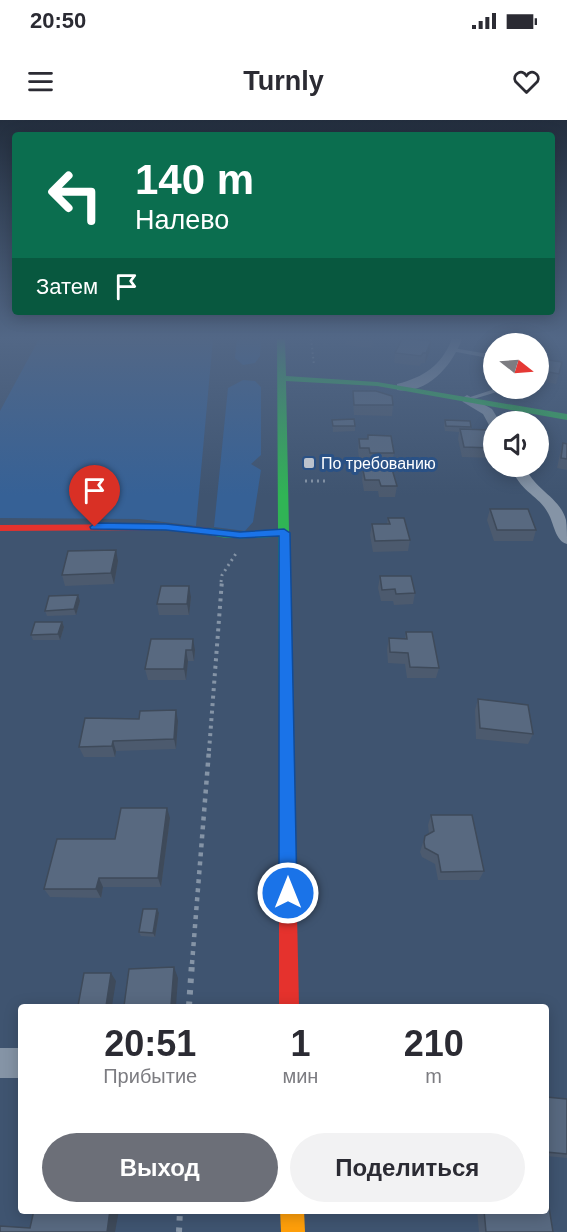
<!DOCTYPE html>
<html lang="ru">
<meta charset="utf-8">
<style>
body{margin:0;font-family:Helvetica,sans-serif;background:#f2f2f3;color:#2b2b33;height:100vh;display:flex;flex-direction:column;font-size:22px;white-space:nowrap}
*{box-sizing:border-box;margin:0}
p{font-size:20px;color:#7c7c81}
.icon{flex:none;width:33px;height:33px;fill:none;stroke:currentColor;stroke-width:2;stroke-linecap:round;stroke-linejoin:round}
.map{position:relative;flex:1;overflow:hidden}
.drawer{position:absolute;left:18px;top:884px;width:531px;height:210px;display:flex;flex-direction:column;background:#fff;border-radius:6px;box-shadow:0 3px 15px #0003}
.drawer>*{flex:none}
.hud{position:absolute;left:12px;top:12px;width:543px;height:183px;border-radius:6px;box-shadow:0 3px 15px #0003;background:#0b6e4f;color:#fff;overflow:hidden}
.needle{width:39px;rotate:107deg}
.fabs{position:absolute;left:483px;top:213px;display:grid;gap:12px}
.fabs a{display:grid;place-items:center;width:66px;height:66px;border-radius:50%;background:#fff;box-shadow:0 3px 15px #0003;font-size:30px}
.pin{position:absolute;display:grid;place-items:center;width:51px;height:51px;color:#fff;margin:-62px -26px;border-radius:50% 50% 50% 0;rotate:-45deg;box-shadow:0 0 6px #0007}
.pin .icon{rotate:45deg}
.me{position:absolute;width:66px;margin:-33px;rotate:0deg;stroke-linejoin:round;filter:drop-shadow(0 0 4px #0008)}
.turn{display:flex;align-items:center;gap:21px;height:126px;padding:0 24px;font-size:27px}
.turn .icon{width:78px;height:78px;stroke-width:2.5}
.turn b{display:block;font-size:42px;line-height:51px}
.then{display:flex;align-items:center;height:57px;padding:0 24px;background:#0003;gap:12px;font-size:22px}
.eta{display:flex;justify-content:space-evenly;align-items:center;height:102px;text-align:center}
.eta b{font-size:36px;font-weight:800;line-height:42px}
.button{display:flex;gap:12px;margin-top:auto;padding:12px 24px}
.button a{flex:1;height:69px;border-radius:36px;background:#6c6f78;color:#fff;font-size:24px;font-weight:800;line-height:69px;text-align:center}
.button a+a{background:#f2f2f3;color:#2b2b33}
.status{display:flex;justify-content:space-between;align-items:center;height:42px;padding:0 30px;background:#fff;direction:ltr}
.status svg{height:16px;fill:currentColor}
header{display:flex;justify-content:space-between;align-items:center;height:78px;padding:0 24px;background:#fff;font-size:27px;font-weight:800}
.map>svg:first-child{display:block}
</style>
<div class="status"><b>20:50</b><svg viewBox="0 0 49 12"><path d="M0 12V9h3v3zM5 12V6h3v6zM10 12V3h3v9zM15 12V0h3v12zM26 1h20v11H26zM47 4h2v5h-2z"/></svg></div>
<header><svg class="icon" aria-label="menu" viewBox="0 0 24 24"><path d="M4 6h16M4 12h16M4 18h16"/></svg>Turnly<svg class="icon" aria-label="heart" viewBox="0 0 24 24"><path d="M12 20l-8-8c-3-5 5-10 8-4 3-6 11-1 8 4z"/></svg></header>
<div class="map">
<svg width="567" height="1112" viewBox="0 0 567 1112">
<rect width="100%" height="100%" fill="#3f5470"/>
<g fill="#366196">
<polygon points="39,219 213,219 196,406 139,399 0,398 0,291"/>
<polygon points="237,219 261,219 260,236 255,243 243,245 235,238"/>
<polygon points="243,260 255,261 261,267 261,335 251,344 261,350 253,402 245,411 214,407 228,268"/>
</g>
<g fill="none" stroke-linecap="round" stroke-linejoin="round">
<polyline stroke="#8594a6" stroke-width="2" stroke-dasharray="1.5 3" stroke-linecap="butt" points="311,219 314,245"/>
<g stroke="#8594a6" stroke-width="3" stroke-dasharray="2 4" stroke-linecap="butt">
<polyline points="305,361 326,361"/>
<polyline points="221,462 222,455 237,432"/>
</g>
<polyline stroke="#8594a6" stroke-width="4" stroke-dasharray="3 4.5" stroke-linecap="butt" points="209,631 222,460"/>
<polyline stroke="#8594a6" stroke-width="4.5" stroke-dasharray="4 5" stroke-linecap="butt" points="192,844 209,630"/>
<g stroke="#8594a6" stroke-width="6" stroke-dasharray="4.5 7" stroke-linecap="butt">
<polyline points="189,886 192,843"/>
<polyline points="179,1112 180,1090"/>
</g>
<g fill="#8594a6" fill-rule="evenodd">
<polygon points="453,228 494,235 494,239 451,231 451,229"/>
<polygon points="498,268 510,268 467,281 464,279"/>
</g>
<g fill="#8594a6" fill-rule="evenodd">
<path d="M452 219H462C453 244 428 275 397 270V264C424 257 441 246 452 219Z"/>
<polygon points="467,275 492,289 500,302 494,302 494,306 489,305 483,294 463,282 461,279"/>
<path d="M511 346H525C533 369 560 377 566 400 567 407 567 416 567 424 555 421 554 403 548 393 538 374 520 373 511 346Z"/>
<rect x="0" y="928" width="21" height="30"/>
</g>
<path fill="#30b455" fill-rule="evenodd" d="M277 219H285L286 256 377 262 567 294V300L377 266 286 261 293 610 291 614 286 616 281 614 279 610 278 417C260 417 217 422 203 411L208 408 240 412 278 410Z"/>
<polygon fill="#ff9f0a" fill-rule="evenodd" points="280,1090 304,1090 305,1112 281,1112"/>
<g fill="#e5322d" fill-rule="evenodd">
<polygon points="166,404 208,408 213,411 208,414 166,410 0,411 0,405"/>
<polygon points="286,604 291,606 293,610 299,886 279,886 279,610 281,606"/>
</g>
</g>
<g fill="#4c5a6e">
<polygon points="346,219 374,219 371,228 345,225"/>
<polygon points="430,231 425,243 421,243 420,246 394,243 395,233"/>
<polygon points="538,247 559,254 556,264 538,261"/>
<polygon points="353,271 393,285 392,296 354,295 353,281"/>
<polygon points="332,300 355,306 355,311 333,312"/>
<polygon points="445,300 471,307 471,309 494,322 494,334 492,338 462,337 458,319 459,312 445,311 444,306"/>
<polygon points="368,315 394,333 392,344 369,344 368,339 359,339 358,330 359,319 367,319"/>
<polygon points="563,323 567,324 567,350 557,348 560,334"/>
<polygon points="363,350 397,366 395,377 379,377 378,371 364,371 362,360"/>
<polygon points="490,389 536,410 533,421 494,421 487,400"/>
<polygon points="388,398 410,420 408,431 373,432 370,415 372,404 387,404"/>
<polygon points="118,441 114,464 65,466 62,455"/>
<polygon points="380,456 415,473 413,484 394,485 393,481 381,481 378,468"/>
<polygon points="191,477 189,495 159,495 157,484"/>
<polygon points="80,481 76,495 47,496 45,491"/>
<polygon points="62,502 64,507 60,520 33,520 31,515"/>
<polygon points="406,512 439,548 436,558 407,558 405,544 388,543 387,529 389,518 405,519"/>
<polygon points="151,519 195,530 194,541 188,541 186,560 148,560 145,549"/>
<polygon points="478,579 533,614 528,624 476,619 475,590"/>
<polygon points="178,601 176,629 116,631 115,637 84,637 79,627"/>
<polygon points="431,695 484,751 479,760 438,760 435,744 422,737 420,732 425,716 429,714 428,705"/>
<polygon points="170,698 161,767 103,767 101,778 50,777 44,769"/>
<polygon points="159,793 155,817 141,816 139,812"/>
<polygon points="546,977 567,979 567,1038 546,1036"/>
<polygon points="477,1090 546,1090 553,1112 479,1112"/>
</g>
<g fill="#3e4a5a">
<polygon points="431,221 430,231 425,243 426,233"/>
<polygon points="116,430 118,441 114,464 111,453"/>
<polygon points="189,466 191,477 189,495 187,484"/>
<polygon points="78,475 80,481 76,495 74,489"/>
<polygon points="62,502 64,507 60,520 58,514"/>
<polygon points="193,519 195,530 194,541 192,530"/>
<polygon points="186,530 188,541 186,560 184,549"/>
<polygon points="176,590 178,601 176,629 174,619"/>
<polygon points="113,621 116,631 115,637 112,626"/>
<polygon points="167,688 170,698 161,767 158,758"/>
<polygon points="99,758 103,767 101,778 96,769"/>
<polygon points="157,789 159,793 155,817 153,813"/>
<polygon points="174,847 178,858 176,886 171,886"/>
<polygon points="111,853 116,861 112,886 106,886"/>
<polygon points="110,1090 119,1090 115,1112 107,1112"/>
</g>
<g fill="#586980" stroke="#3e4a5a" stroke-width="1.5">
<polygon points="402,219 413,219 431,221 426,233 423,233 421,236 395,233"/>
<polygon points="541,239 562,242 559,254 538,250"/>
<polygon points="353,271 376,271 392,276 393,285 354,285"/>
<polygon points="354,299 355,306 333,306 332,300"/>
<polygon points="445,300 470,301 471,307 446,306"/>
<polygon points="460,309 490,310 494,322 494,328 464,327"/>
<polygon points="368,315 391,316 394,333 370,333 369,328 360,328 359,319 368,319"/>
<polygon points="563,323 567,324 567,339 561,338"/>
<polygon points="392,349 397,366 381,366 379,360 365,360 363,350"/>
<polygon points="490,389 528,389 536,410 497,410"/>
<polygon points="388,398 404,398 410,420 375,421 372,404 390,404"/>
<polygon points="116,430 111,453 62,455 68,431"/>
<polygon points="380,456 411,456 415,473 396,474 395,469 382,470"/>
<polygon points="161,466 189,466 187,484 157,484"/>
<polygon points="78,475 74,489 45,491 49,476"/>
<polygon points="35,502 62,502 58,514 31,515"/>
<polygon points="406,512 432,512 439,548 410,547 408,533 390,532 389,518 407,519"/>
<polygon points="151,519 193,519 192,530 186,530 184,549 145,549"/>
<polygon points="478,579 528,585 533,614 480,608"/>
<polygon points="176,590 174,619 113,621 112,626 79,627 85,598 139,599 140,591"/>
<polygon points="121,688 167,688 158,758 99,758 96,769 44,769 57,719 115,719"/>
<polygon points="431,695 472,695 484,751 441,752 438,735 425,728 424,722 425,716 434,711"/>
<polygon points="143,789 157,789 153,813 139,812"/>
<polygon points="174,847 171,886 124,886 129,849"/>
<polygon points="84,853 111,853 106,886 78,886"/>
<polygon points="546,977 567,979 567,1034 546,1032"/>
<polygon points="546,1069 553,1112 486,1112 484,1090 546,1090"/>
<polygon points="34,1090 110,1090 107,1112 0,1112 0,1106 30,1108"/>
</g>
<linearGradient id="sky" x2="0" y2="1"><stop stop-color="#232e3e"/><stop offset="0.58" stop-color="#526786"/><stop offset="1" stop-color="#526786" stop-opacity="0"/></linearGradient>
<rect width="567" height="375" fill="url(#sky)"/>
<polygon fill="#1a73e8" stroke="#114b97" stroke-width="1.5" points="95,403 166,404 240,412 284,409 290,413 297,773 294,779 288,782 282,779 279,773 279,416 240,418 166,410 91,409 90,407"/>
<rect fill="#bcc3cd" stroke="#2a5185" stroke-width="2" x="303" y="337" width="12" height="12" rx="3"/>
<g text-anchor="middle" dominant-baseline="central" stroke-width="6" stroke-linejoin="round" paint-order="stroke">
<g font-size="16" fill="#fff" stroke="#2a5185" text-anchor="start">
<text x="321" y="343">По требованию</text>
</g>
</g>
</svg>
<div class="fabs">
<a><svg class="needle" viewBox="-14 -14 28 28"><path d="M0-13l5 13h-10z" fill="#e53935"/><path d="M0 13l5-13h-10z" fill="#7c7c81"/></svg></a>
<a><svg class="icon" aria-label="sound" viewBox="0 0 24 24"><path d="M4 9h4l5-4v14l-5-4H4zM17 9q2 3 0 6"/></svg></a>
</div>
<div class="pin" style="left:95px;top:407px;background:#d93025"><svg class="icon" aria-label="arrive" viewBox="0 0 24 24"><path d="M6 21V4h12l-3 4 3 4H6"/></svg></div>
<svg class="me" style="left:288px;top:773px" viewBox="-20 -20 40 40"><circle r="17" fill="#1a73e8" stroke="#fff" stroke-width="3"/><path d="M0-11L8 9 0 5-8 9z" fill="#fff"/></svg>
<div class="hud">
<div class="turn"><svg class="icon" aria-label="left" viewBox="0 0 24 24"><path d="M17 20v-9H6M10 6l-5 5 5 5"/></svg><div><b>140 m</b>Налево</div></div>
<div class="then">Затем<svg class="icon" aria-label="arrive" viewBox="0 0 24 24"><path d="M6 21V4h12l-3 4 3 4H6"/></svg></div>
</div>
<section class="drawer">
<div class="eta">
<div><b>20:51</b><p>Прибытие</p></div>
<div><b>1</b><p>мин</p></div>
<div><b>210</b><p>m</p></div>
</div>
<div class="button"><a>Выход</a><a>Поделиться</a></div>
</section>
</div>
